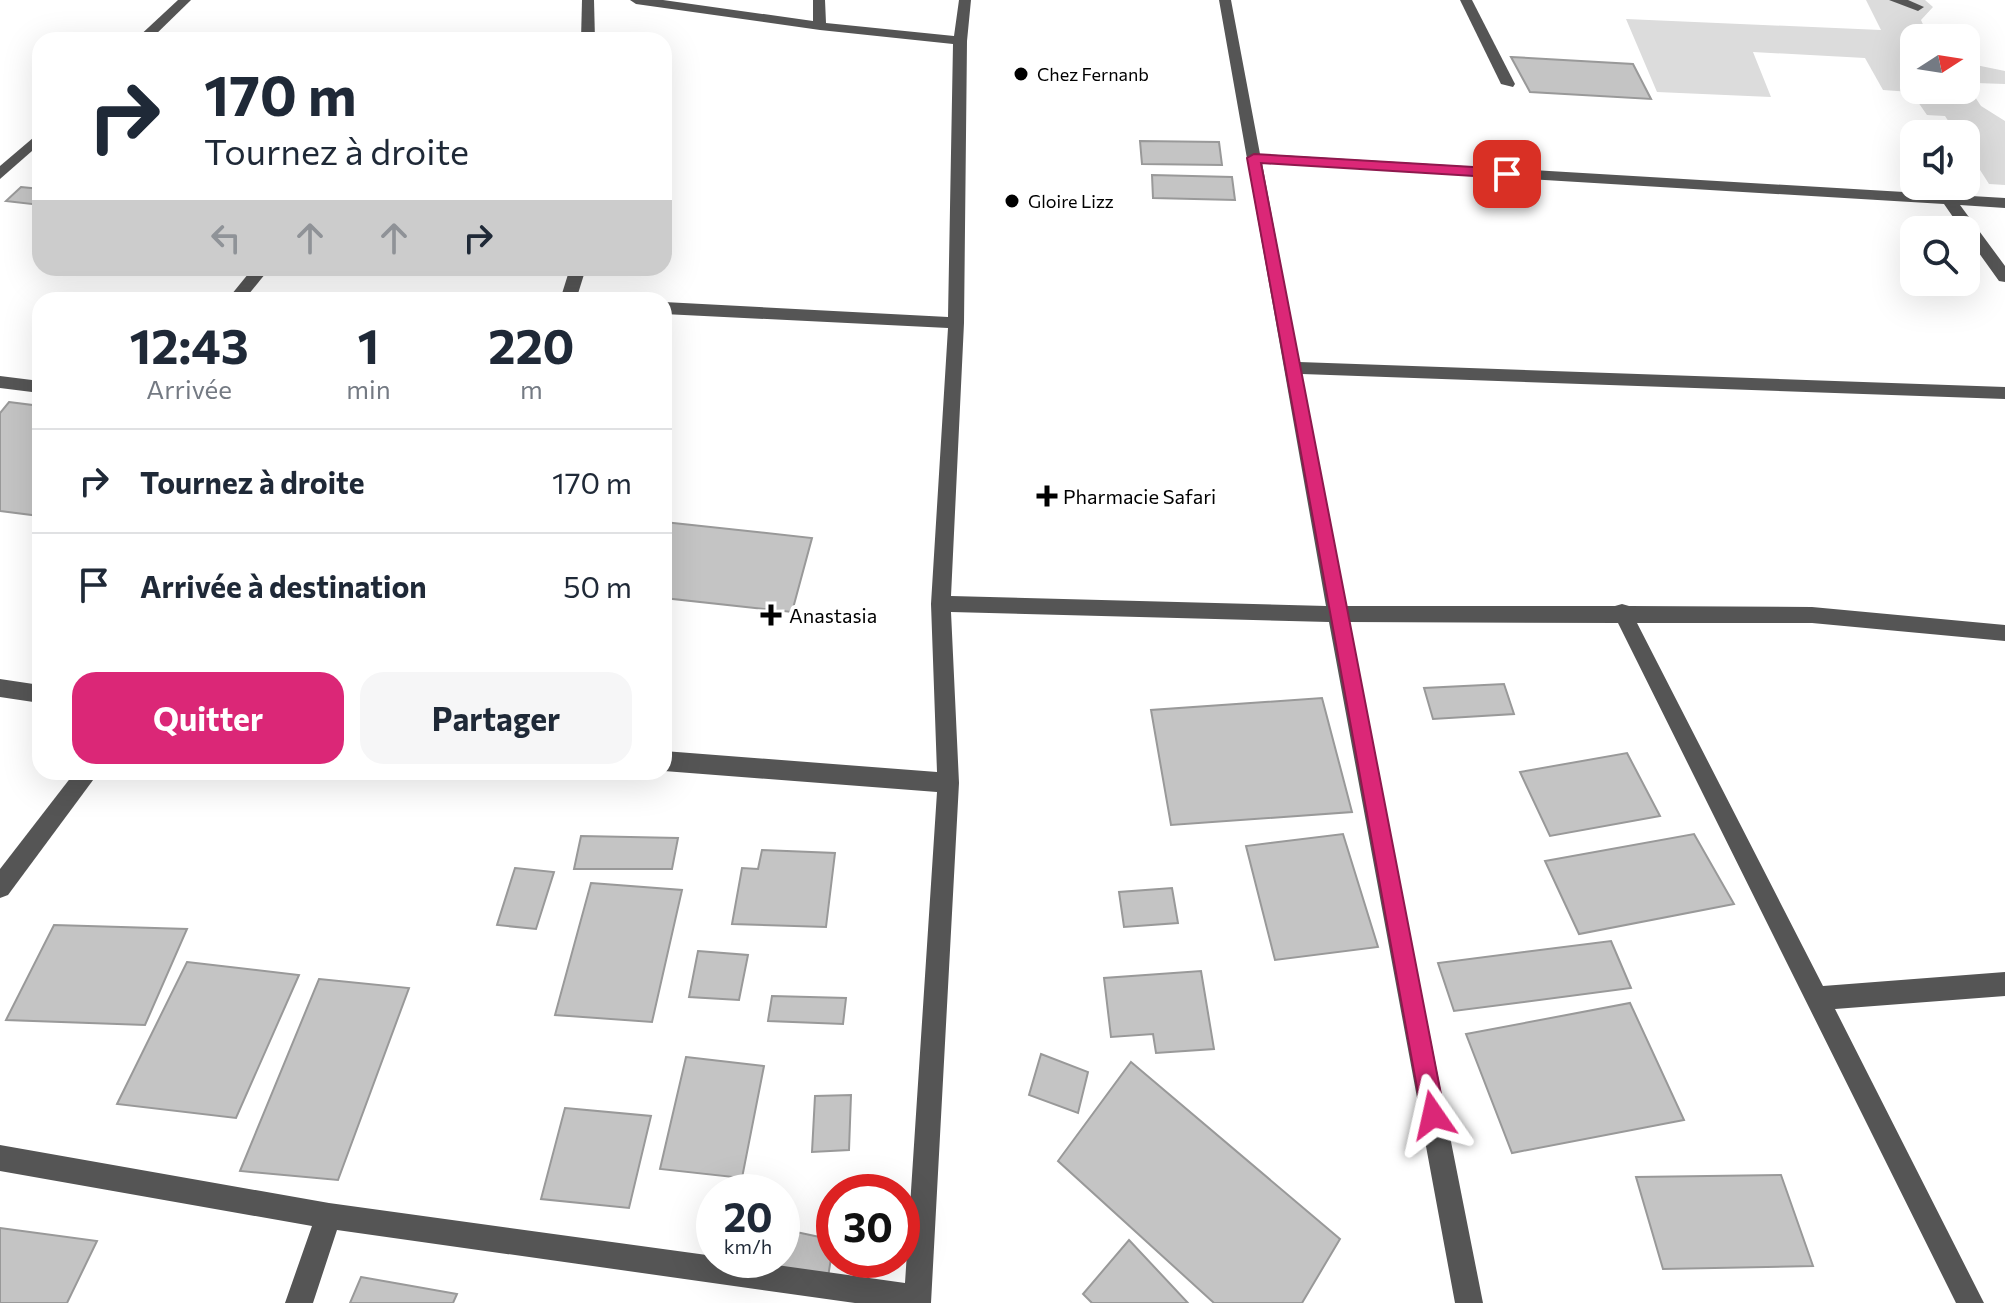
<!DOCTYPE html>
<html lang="fr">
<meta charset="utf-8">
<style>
body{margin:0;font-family:Commissioner,sans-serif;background:#f6f6f7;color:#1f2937;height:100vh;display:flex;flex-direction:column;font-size:30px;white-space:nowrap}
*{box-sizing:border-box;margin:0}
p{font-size:26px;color:#747a83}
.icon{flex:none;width:44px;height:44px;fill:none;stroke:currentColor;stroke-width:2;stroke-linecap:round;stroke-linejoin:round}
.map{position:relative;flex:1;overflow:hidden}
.side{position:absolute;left:32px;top:292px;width:640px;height:488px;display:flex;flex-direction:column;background:#fff;border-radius:24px;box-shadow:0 8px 32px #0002}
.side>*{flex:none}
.hud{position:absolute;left:32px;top:32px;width:640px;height:244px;border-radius:24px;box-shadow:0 8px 32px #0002;background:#fff;color:#1f2937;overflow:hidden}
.needle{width:52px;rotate:78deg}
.fabs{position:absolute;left:1900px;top:24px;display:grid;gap:16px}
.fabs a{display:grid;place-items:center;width:80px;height:80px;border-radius:16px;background:#fff;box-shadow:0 8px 32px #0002;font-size:40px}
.speed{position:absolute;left:696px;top:1174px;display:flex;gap:16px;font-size:40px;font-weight:700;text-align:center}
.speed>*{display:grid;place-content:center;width:104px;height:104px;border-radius:50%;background:#fff;box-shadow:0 8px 32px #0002;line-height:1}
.speed small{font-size:20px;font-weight:400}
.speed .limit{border:12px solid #d22;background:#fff;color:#111}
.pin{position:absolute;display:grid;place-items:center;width:68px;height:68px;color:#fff;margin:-34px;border-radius:16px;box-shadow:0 4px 12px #0006}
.me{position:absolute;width:88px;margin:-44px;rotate:349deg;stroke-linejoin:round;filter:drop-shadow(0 0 6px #0008)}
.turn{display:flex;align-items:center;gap:28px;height:168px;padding:0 40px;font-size:36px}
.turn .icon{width:104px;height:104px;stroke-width:2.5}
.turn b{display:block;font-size:56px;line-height:68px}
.lanes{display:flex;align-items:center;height:76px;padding:0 40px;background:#0003;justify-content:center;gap:40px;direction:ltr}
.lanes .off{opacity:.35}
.eta{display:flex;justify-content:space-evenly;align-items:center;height:136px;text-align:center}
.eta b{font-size:48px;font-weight:700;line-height:56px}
.cta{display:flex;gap:16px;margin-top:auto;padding:16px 40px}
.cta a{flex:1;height:92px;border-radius:24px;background:#db2777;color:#fff;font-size:32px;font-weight:700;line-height:92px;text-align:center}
.cta a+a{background:#f6f6f7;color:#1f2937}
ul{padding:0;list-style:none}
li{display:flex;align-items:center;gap:24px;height:104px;padding:0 40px;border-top:2px solid #e0e1e3}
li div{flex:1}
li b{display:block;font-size:30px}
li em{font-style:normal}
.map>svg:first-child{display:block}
</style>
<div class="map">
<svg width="2005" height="1303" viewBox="0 0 2005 1303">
<rect width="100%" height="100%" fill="#fff"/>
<polygon fill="#dcdcdc" points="1866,0 1925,0 1933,7 1921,20 1929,38 1914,38 1914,90 1966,90 1966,63 2005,71 2005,84 1976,83 1969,88 1981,106 2005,121 2005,185 1989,184 1966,148 1966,134 1957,134 1945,116 1927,115 1911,92 1883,90 1865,58 1753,52 1771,97 1657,92 1626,19 1881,30"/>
<g fill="#c4c4c4" stroke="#999" stroke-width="2">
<polygon points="1511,57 1633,64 1651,99 1530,92"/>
<polygon points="1140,141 1219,142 1222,165 1142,164"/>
<polygon points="1152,175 1232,177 1235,200 1153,198"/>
<polygon points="21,187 40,189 40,205 6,201"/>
<polygon points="9,402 40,406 40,516 0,511 0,413"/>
<polygon points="664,522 812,538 792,612 664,598"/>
<polygon points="1504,684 1514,714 1433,719 1424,688"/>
<polygon points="1322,698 1352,812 1171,825 1151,710"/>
<polygon points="1627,753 1660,816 1550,836 1520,772"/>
<polygon points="1343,834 1378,947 1275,960 1246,846"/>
<polygon points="1694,834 1734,904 1579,934 1545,861"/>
<polygon points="581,836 678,838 672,869 574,869"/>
<polygon points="762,850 835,853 826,927 732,924 742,868 758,869"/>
<polygon points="515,868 554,872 536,929 497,925"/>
<polygon points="591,883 682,890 652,1022 555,1015"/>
<polygon points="1172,888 1178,923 1124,927 1119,892"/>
<polygon points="54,925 187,929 145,1025 6,1020"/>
<polygon points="1611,941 1631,988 1454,1011 1438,963"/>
<polygon points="698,951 748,955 739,1000 689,997"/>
<polygon points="187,962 299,975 236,1118 117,1104"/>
<polygon points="1201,971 1214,1049 1156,1053 1153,1034 1111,1037 1104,978"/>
<polygon points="319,979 409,988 338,1180 240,1171"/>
<polygon points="772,996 846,998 843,1024 768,1021"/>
<polygon points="1630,1003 1684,1120 1512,1153 1466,1034"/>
<polygon points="1041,1054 1088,1072 1078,1113 1029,1095"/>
<polygon points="686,1057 764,1066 742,1178 660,1169"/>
<polygon points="1131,1062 1340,1239 1302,1303 1214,1303 1058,1161"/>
<polygon points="851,1095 849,1150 812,1152 815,1096"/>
<polygon points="565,1108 651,1116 629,1208 541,1199"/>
<polygon points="1781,1175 1813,1266 1663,1269 1636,1177"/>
<polygon points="0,1228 97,1241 67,1303 0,1303"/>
<polygon points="782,1229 834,1240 828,1277 750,1260 782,1260"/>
<polygon points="1129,1240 1188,1303 1092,1303 1083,1294"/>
<polygon points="361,1277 457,1294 453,1303 350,1303"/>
</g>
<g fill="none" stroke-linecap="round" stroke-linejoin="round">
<g fill="#555" fill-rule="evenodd">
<polygon points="178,0 191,0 150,40 135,40"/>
<polygon points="582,0 594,0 595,40 581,40"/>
<polygon points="630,0 663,0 813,21 813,0 825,0 826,23 954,36 959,0 971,0 967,41 964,323 951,596 1326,606 1219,0 1231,0 1260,154 2005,198 2005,208 1960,205 2005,266 2005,282 1999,281 1966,235 1966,230 1962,230 1944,204 1262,163 1299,362 2005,387 2005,399 1302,374 1345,606 1615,606 1622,604 1629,606 1812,607 2005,625 2005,641 1812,623 1637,623 1823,986 2005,972 2005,996 1835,1009 1984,1303 1956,1303 1618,623 1348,622 1483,1303 1455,1303 1329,622 951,612 959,783 931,1303 855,1303 337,1230 313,1303 285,1303 312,1226 0,1171 0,1145 329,1203 714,1256 714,1260 741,1260 905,1283 937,792 664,771 664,751 937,772 931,604 948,328 664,314 664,302 948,317 953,44 820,30 636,4"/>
<polygon points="1460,0 1472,0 1515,84 1513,87 1501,84"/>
<polygon points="1889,0 1908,0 1924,7 1918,11"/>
<polygon points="40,132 40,144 0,179 0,166"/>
<polygon points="253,268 270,268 244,300 227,300"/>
<polygon points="570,268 586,268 576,300 560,300"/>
<polygon points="0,376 40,381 40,393 0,388"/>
<polygon points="0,679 40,685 40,703 0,697"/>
<polygon points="75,772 99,772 8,895 0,898 0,869"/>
</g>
</g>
<polygon fill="#db2777" stroke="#8e194d" stroke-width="2" points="1254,154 1507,169 1513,174 1507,178 1261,163 1445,1115 1442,1123 1433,1127 1425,1123 1422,1115 1247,158"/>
<g fill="#000" stroke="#fff" stroke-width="3">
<circle cx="1021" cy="74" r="8"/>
<circle cx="1012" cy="201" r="8"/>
<path d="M1043 484h8v8h8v8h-8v8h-8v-8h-8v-8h8z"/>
<path d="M767 603h8v8h8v8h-8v8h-8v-8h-8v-8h8z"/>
</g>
<g text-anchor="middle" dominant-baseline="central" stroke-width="8" stroke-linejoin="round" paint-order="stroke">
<g font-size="18" fill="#000" stroke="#fff" text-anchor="start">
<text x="1037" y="74">Chez Fernanb</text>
<text x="1028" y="201">Gloire Lizz</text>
</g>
<g font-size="20" fill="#000" stroke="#fff" text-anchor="start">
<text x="1063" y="496">Pharmacie Safari</text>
<text x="789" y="615">Anastasia</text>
</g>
</g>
</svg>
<div class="fabs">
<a><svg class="needle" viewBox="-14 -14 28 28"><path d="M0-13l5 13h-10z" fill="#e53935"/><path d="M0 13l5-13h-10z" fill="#747a83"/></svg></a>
<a><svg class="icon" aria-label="sound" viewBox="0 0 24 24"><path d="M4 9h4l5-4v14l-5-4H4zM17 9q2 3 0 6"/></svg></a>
<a><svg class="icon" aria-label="search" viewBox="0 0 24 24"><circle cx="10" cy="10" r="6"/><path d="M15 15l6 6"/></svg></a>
</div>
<div class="speed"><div>20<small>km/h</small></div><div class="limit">30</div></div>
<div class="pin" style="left:1507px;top:174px;background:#d93025"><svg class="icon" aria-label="arrive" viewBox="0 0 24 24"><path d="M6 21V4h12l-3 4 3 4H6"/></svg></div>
<svg class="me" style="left:1433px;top:1115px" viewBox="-20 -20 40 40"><path d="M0-17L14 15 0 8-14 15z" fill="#db2777" stroke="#fff" stroke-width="4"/></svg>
<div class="hud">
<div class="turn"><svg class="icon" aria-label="right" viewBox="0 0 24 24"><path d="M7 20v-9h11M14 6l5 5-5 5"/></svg><div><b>170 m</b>Tournez à droite</div></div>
<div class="lanes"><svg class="icon off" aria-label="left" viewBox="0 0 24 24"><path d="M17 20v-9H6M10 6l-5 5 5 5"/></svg><svg class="icon off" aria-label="ahead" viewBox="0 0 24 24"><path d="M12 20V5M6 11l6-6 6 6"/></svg><svg class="icon off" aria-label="ahead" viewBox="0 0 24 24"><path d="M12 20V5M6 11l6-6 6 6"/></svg><svg class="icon" aria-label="right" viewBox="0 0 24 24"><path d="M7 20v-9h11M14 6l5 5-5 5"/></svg></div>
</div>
<section class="side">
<div class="eta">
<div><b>12:43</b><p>Arrivée</p></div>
<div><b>1</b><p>min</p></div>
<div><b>220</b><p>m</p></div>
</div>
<ul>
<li><svg class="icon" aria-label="right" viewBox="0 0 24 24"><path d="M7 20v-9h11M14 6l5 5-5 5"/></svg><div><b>Tournez à droite</b></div><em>170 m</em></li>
<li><svg class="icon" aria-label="arrive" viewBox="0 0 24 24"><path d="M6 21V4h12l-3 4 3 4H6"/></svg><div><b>Arrivée à destination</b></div><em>50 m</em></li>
</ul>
<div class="cta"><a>Quitter</a><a>Partager</a></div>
</section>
</div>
